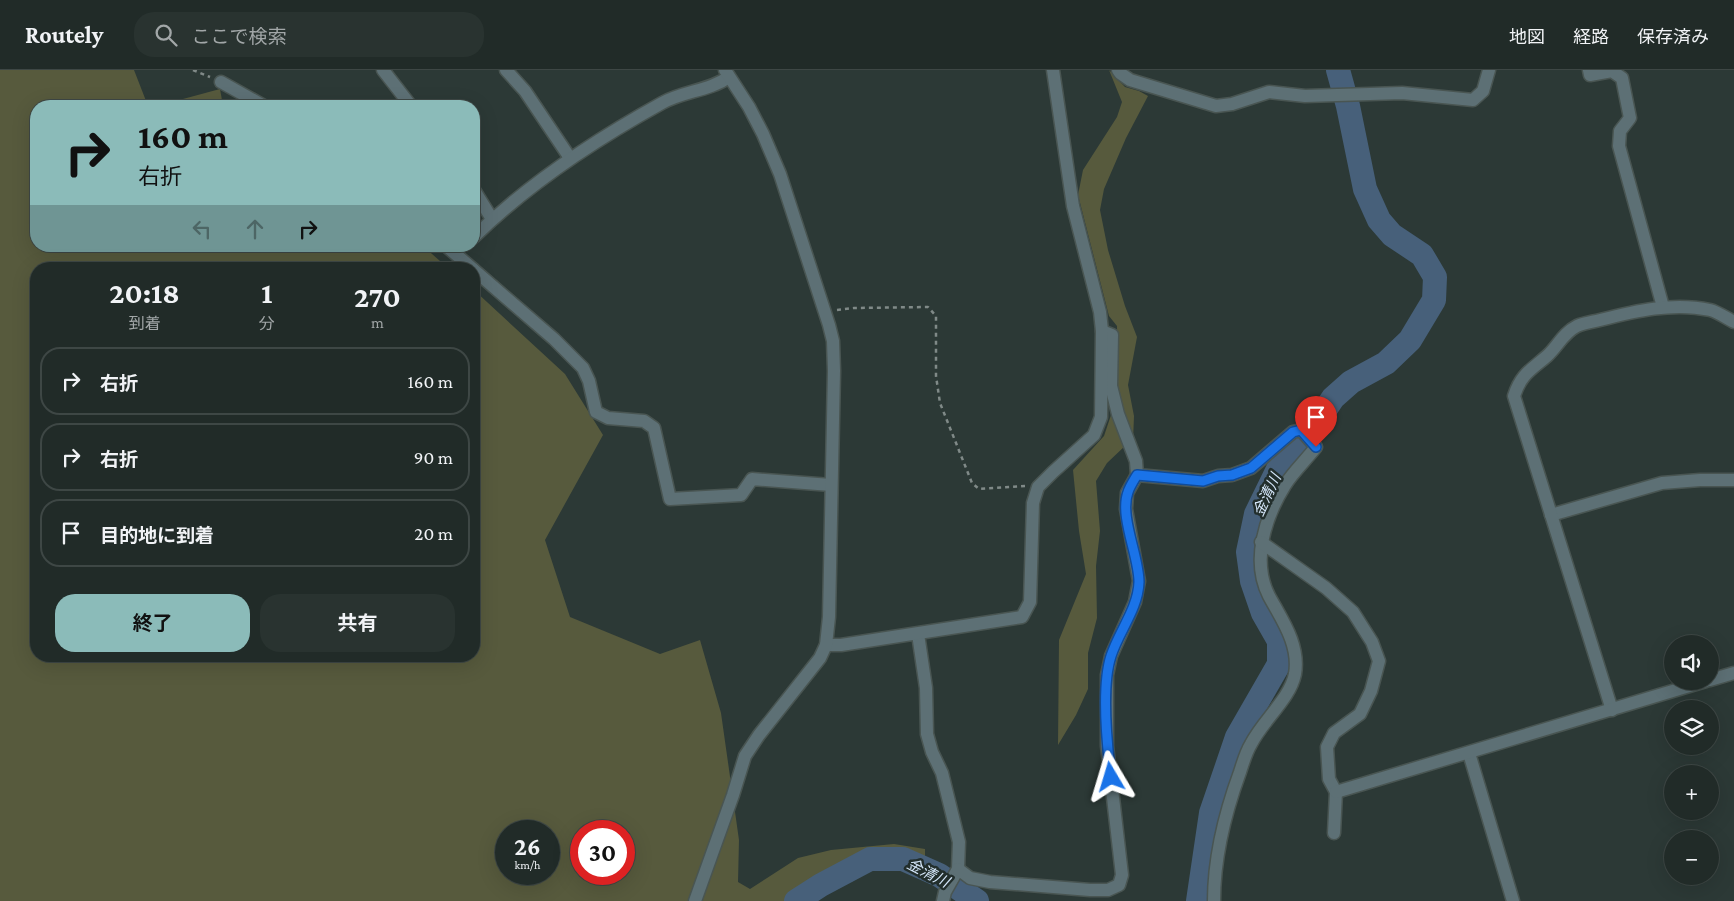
<!DOCTYPE html>
<html lang="ja">
<meta charset="utf-8">
<style>
body{margin:0;font-family:"Crimson Pro","Noto Sans JP",serif;background:#293330;color:#f1f3f6;height:100vh;display:flex;flex-direction:column;font-size:19px;white-space:nowrap}
*{box-sizing:border-box;margin:0}
p{font-size:16px;color:#a2a7a8}
.icon{flex:none;width:28px;height:28px;fill:none;stroke:currentColor;stroke-width:2;stroke-linecap:round;stroke-linejoin:round}
.map{position:relative;flex:1;overflow:hidden}
.sheet{position:absolute;left:30px;top:192px;width:450px;height:400px;display:flex;flex-direction:column;background:#212b28;border-radius:20px;box-shadow:0 5px 20px #0002,0 0 0 1px #3e4745}
.sheet>*{flex:none}
.banner{position:absolute;left:30px;top:30px;width:450px;height:152px;border-radius:20px;box-shadow:0 5px 20px #0002,0 0 0 1px #3e4745;background:#8bbbb9;color:#111;overflow:hidden}
.fabs{position:absolute;left:1664px;top:565px;display:grid;gap:10px}
.fabs a{display:grid;place-items:center;width:55px;height:55px;border-radius:50%;background:#212b28;box-shadow:0 5px 20px #0002,0 0 0 1px #3e4745;font-size:25px}
.speed{position:absolute;left:495px;top:750px;display:flex;gap:10px;font-size:25px;font-weight:700;text-align:center}
.speed>*{display:grid;place-content:center;width:65px;height:65px;border-radius:50%;background:#212b28;box-shadow:0 5px 20px #0002,0 0 0 1px #3e4745;line-height:1}
.speed small{font-size:12px;font-weight:400}
.speed .limit{border:8px solid #d22;background:#fff;color:#111}
.pin{position:absolute;display:grid;place-items:center;width:42px;height:42px;color:#fff;margin:-51px -21px;border-radius:50% 50% 50% 0;rotate:-45deg;box-shadow:0 0 5px #0007}
.pin .icon{rotate:45deg}
.me{position:absolute;width:55px;margin:-28px;rotate:353deg;stroke-linejoin:round;filter:drop-shadow(0 0 4px #0008)}
.turn{display:flex;align-items:center;gap:18px;height:105px;padding:0 25px;font-size:22px}
.turn .icon{width:65px;height:65px;stroke-width:2.5}
.turn b{display:block;font-size:35px;line-height:42px}
.lanes{display:flex;align-items:center;height:48px;padding:0 25px;background:#0003;justify-content:center;gap:25px;direction:ltr}
.lanes .off{opacity:.35}
.eta{display:flex;justify-content:space-evenly;align-items:center;height:85px;text-align:center}
.eta b{font-size:30px;font-weight:700;line-height:35px}
.primary-button{display:flex;gap:10px;margin-top:auto;padding:10px 25px}
.primary-button a{flex:1;height:58px;border-radius:20px;background:#8bbbb9;color:#111;font-size:20px;font-weight:700;line-height:58px;text-align:center}
.primary-button a+a{background:#293330;color:#f1f3f6}
ul{padding:0;list-style:none}
li{display:flex;align-items:center;gap:15px;height:68px;margin:0 10px 8px;padding:0 15px;border:2px solid #3e4745;border-radius:20px}
li div{flex:1}
li b{display:block;font-size:19px}
li em{font-style:normal}
header{display:flex;align-items:center;gap:30px;box-sizing:border-box;height:70px;padding:0 25px;background:#212b28;border-bottom:1px solid #3e4745}
header strong{font-size:24px}
nav{display:flex;gap:28px;margin-inline-start:auto;font-size:18px}
.search{width:350px;height:45px;background:#293330;display:flex;align-items:center;gap:12px;box-sizing:border-box;padding:0 18px;border-radius:20px;color:#a2a7a8;font-size:19px}
.map>svg:first-child{display:block}
</style>
<header>
<strong>Routely</strong>
<div class="search"><svg class="icon" aria-label="search" viewBox="0 0 24 24"><circle cx="10" cy="10" r="6"/><path d="M15 15l6 6"/></svg>ここで検索</div>
<nav><a>地図</a><a>経路</a><a>保存済み</a></nav>
</header>
<div class="map">
<svg width="1734" height="831" viewBox="0 0 1734 831">
<rect width="100%" height="100%" fill="#2c3936"/>
<g fill="#575a3d" fill-rule="evenodd">
<path d="M0 0H134L148 36H36V176H423L449 199H36V586H474V220L565 304 603 365 545 470 570 547 660 584 700 570 721 643 739 770 738 812 750 819 798 788 831 780 894 774 925 779V787L870 783 842 796 815 831H0ZM506 761H549V804H506ZM581 761H624V804H581Z"/>
<polygon points="1109,0 1125,17 1139,21 1148,26 1126,68 1104,119 1100,140 1108,180 1125,236 1137,267 1128,315 1134,346 1133,371 1118,326 1117,256 1109,246 1078,125 1083,100 1117,47 1122,32"/>
<polygon points="220,19 223,36 157,36"/>
<polygon points="1111,345 1126,375 1107,393 1096,411 1100,461 1096,496 1097,548 1088,583 1088,619 1076,645 1058,675 1059,570 1086,504 1079,461 1073,400 1104,366"/>
</g>
<g fill="none" stroke-linecap="round" stroke-linejoin="round">
<g stroke="#47607a" stroke-width="24">
<polyline points="796,831 821,815 870,789 903,789 939,805 977,831"/>
<polyline points="1198,831 1211,743 1237,667 1279,594 1279,571 1263,543 1252,511 1248,482 1256,444 1278,399 1315,355 1333,328 1351,312 1386,293 1410,270 1434,230 1435,207 1422,185 1392,165 1379,150 1365,119 1348,36 1338,0"/>
</g>
<defs>
<g id="minor">
<polyline points="383,0 411,36"/>
<polyline points="506,0 525,21 570,88"/>
<polyline points="1118,0 1120,3 1130,10 1216,36 1232,34 1269,22 1305,26 1402,23 1473,30 1483,21 1489,0"/>
<polyline points="1589,0 1590,5 1612,1 1622,8 1630,48 1620,61 1619,76 1663,237"/>
<polyline points="221,12 264,36"/>
<polyline points="474,120 492,149"/>
<path d="M474 167C529 113 595 70 662 33 683 21 709 21 729 7"/>
<polyline points="446,176 473,199"/>
<polyline points="474,200 554,269 583,298 589,311 596,342 608,348 644,351 654,358 670,429 741,425 752,409 831,415"/>
<path d="M1102 261 1112 265 1111 316 1118 344 1136 391 1137 405 1203 411 1218 406 1232 405 1251 398 1293 362 1301 360 1316 377C1306 390 1293 402 1285 415 1265 447 1251 491 1269 526 1282 550 1300 575 1295 604 1290 629 1263 650 1251 674 1246 682 1243 693 1240 702 1225 743 1214 787 1214 831"/>
<polyline points="1551,445 1662,413 1700,410 1734,410"/>
<polyline points="1261,472 1326,518 1353,542 1372,572 1379,591 1371,621 1360,644 1334,663 1327,677 1329,709 1336,722 1334,763"/>
<polyline points="918,564 926,618 927,664 932,682 942,703 959,772 958,799 945,822 943,831"/>
<polyline points="826,575 841,575 1022,547 1030,532 1033,433 1038,417 1053,402 1094,365 1101,347 1102,261 1100,242 1073,136 1053,0"/>
<polyline points="1710,610 1734,603"/>
<path d="M1612 640 1514 326C1521 304 1531 300 1547 286 1558 276 1563 263 1577 256 1584 253 1592 252 1600 250 1635 241 1673 232 1710 240 1718 242 1726 248 1734 252"/>
<polyline points="1469,683 1513,831"/>
<polyline points="1336,722 1706,611"/>
<polyline points="958,799 970,808 990,812 1090,820 1108,820 1119,815 1122,805 1107,676 1107,605 1111,586 1135,532 1139,511 1126,439 1127,423 1137,405"/>
<polyline points="695,831 733,725 745,686 759,665 820,588 826,575 829,547 834,301 833,271 829,255 780,104 763,64 749,37 725,0"/>
</g>
</defs>
<use href="#minor" stroke="#495552" stroke-width="15"/>
<g stroke="#808a88" stroke-width="2.5" stroke-dasharray="4 4" stroke-linecap="butt">
<polyline points="193,0 210,7"/>
<polyline points="837,240 854,238 928,237 936,246 936,306 940,333 972,413 979,419 1025,416"/>
</g>
<use href="#minor" stroke="#5d7075" stroke-width="12"/>
</g>
<g fill="none" stroke-linecap="round" stroke-linejoin="round">
<defs>
<path id="route" d="M1111 707C1107 675 1101 617 1111 586 1119 561 1138 539 1139 512 1139 486 1119 446 1128 422 1130 416 1134 410 1137 405L1203 411 1218 406 1232 405 1251 398 1293 362 1301 360 1316 377"/>
</defs>
<use href="#route" stroke="#114b97" stroke-width="12"/>
<use href="#route" stroke="#1a73e8" stroke-width="9"/>
</g>
<g text-anchor="middle" dominant-baseline="central" stroke-width="5" stroke-linejoin="round" paint-order="stroke">
<g font-size="15" font-style="italic" fill="#d5e7fa" stroke="#222e2c">
<text transform="translate(1267 425) rotate(-65)">金清川</text>
<text transform="translate(928 803) rotate(27)">金清川</text>
</g>
</g>
</svg>
<div class="fabs">
<a><svg class="icon" aria-label="sound" viewBox="0 0 24 24"><path d="M4 9h4l5-4v14l-5-4H4zM17 9q2 3 0 6"/></svg></a>
<a><svg class="icon" aria-label="layers" viewBox="0 0 24 24"><path d="M12 4l9 5-9 5-9-5zM3 14l9 5 9-5"/></svg></a>
<a>+</a>
<a>−</a>
</div>
<div class="speed"><div>26<small>km/h</small></div><div class="limit">30</div></div>
<div class="pin" style="left:1316px;top:377px;background:#d93025"><svg class="icon" aria-label="arrive" viewBox="0 0 24 24"><path d="M6 21V4h12l-3 4 3 4H6"/></svg></div>
<svg class="me" style="left:1111px;top:707px" viewBox="-20 -20 40 40"><path d="M0-17L14 15 0 8-14 15z" fill="#1a73e8" stroke="#fff" stroke-width="4"/></svg>
<div class="banner">
<div class="turn"><svg class="icon" aria-label="right" viewBox="0 0 24 24"><path d="M7 20v-9h11M14 6l5 5-5 5"/></svg><div><b>160 m</b>右折</div></div>
<div class="lanes"><svg class="icon off" aria-label="left" viewBox="0 0 24 24"><path d="M17 20v-9H6M10 6l-5 5 5 5"/></svg><svg class="icon off" aria-label="ahead" viewBox="0 0 24 24"><path d="M12 20V5M6 11l6-6 6 6"/></svg><svg class="icon" aria-label="right" viewBox="0 0 24 24"><path d="M7 20v-9h11M14 6l5 5-5 5"/></svg></div>
</div>
<section class="sheet">
<div class="eta">
<div><b>20:18</b><p>到着</p></div>
<div><b>1</b><p>分</p></div>
<div><b>270</b><p>m</p></div>
</div>
<ul>
<li><svg class="icon" aria-label="right" viewBox="0 0 24 24"><path d="M7 20v-9h11M14 6l5 5-5 5"/></svg><div><b>右折</b></div><em>160 m</em></li>
<li><svg class="icon" aria-label="right" viewBox="0 0 24 24"><path d="M7 20v-9h11M14 6l5 5-5 5"/></svg><div><b>右折</b></div><em>90 m</em></li>
<li><svg class="icon" aria-label="arrive" viewBox="0 0 24 24"><path d="M6 21V4h12l-3 4 3 4H6"/></svg><div><b>目的地に到着</b></div><em>20 m</em></li>
</ul>
<div class="primary-button"><a>終了</a><a>共有</a></div>
</section>
</div>
